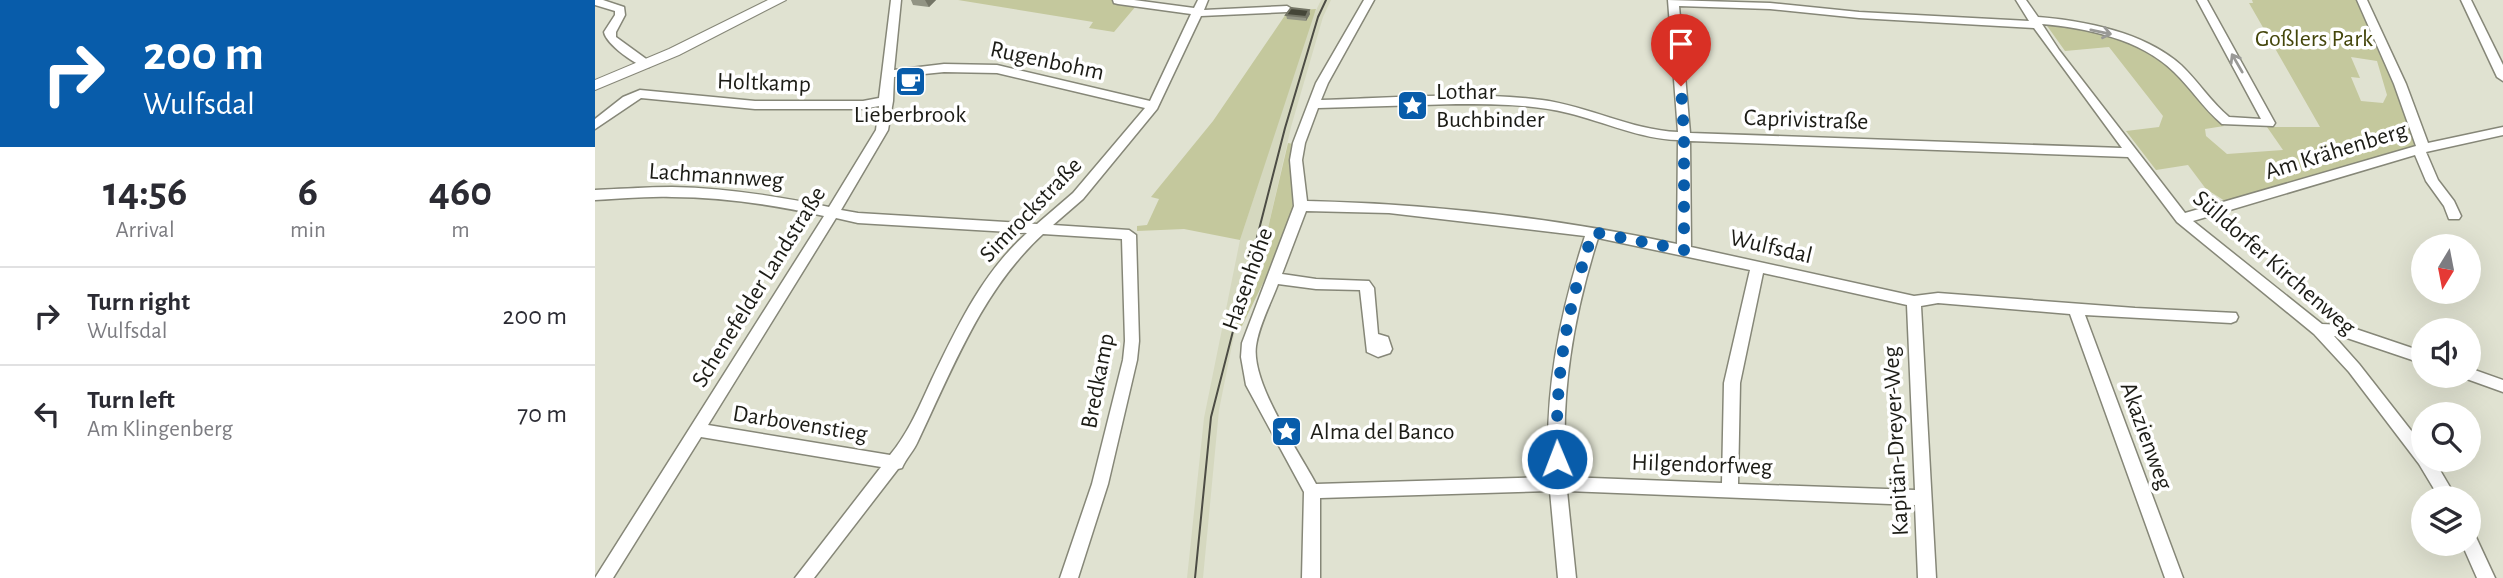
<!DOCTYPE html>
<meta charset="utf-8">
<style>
body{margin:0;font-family:"Alegreya Sans",sans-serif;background:#f7f7f7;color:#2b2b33;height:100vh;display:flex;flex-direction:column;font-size:26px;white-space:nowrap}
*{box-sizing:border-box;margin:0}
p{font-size:23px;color:#7c7c81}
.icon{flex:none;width:38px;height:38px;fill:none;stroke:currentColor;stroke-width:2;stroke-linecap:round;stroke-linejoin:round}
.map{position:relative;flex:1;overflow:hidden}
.sheet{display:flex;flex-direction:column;background:#fff;width:595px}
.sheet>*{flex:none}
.banner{background:#085caa;color:#fff;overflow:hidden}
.needle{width:46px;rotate:190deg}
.tools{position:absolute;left:1816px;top:234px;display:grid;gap:14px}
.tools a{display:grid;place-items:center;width:70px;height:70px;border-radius:50%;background:#fff;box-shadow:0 7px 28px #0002;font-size:35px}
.pin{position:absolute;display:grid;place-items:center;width:60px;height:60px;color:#fff;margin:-72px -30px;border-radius:50% 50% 50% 0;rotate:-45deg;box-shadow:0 0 7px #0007}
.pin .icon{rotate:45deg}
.me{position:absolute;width:77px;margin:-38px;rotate:359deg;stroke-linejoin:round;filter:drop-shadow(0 0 5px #0008)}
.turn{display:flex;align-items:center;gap:24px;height:147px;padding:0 28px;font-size:32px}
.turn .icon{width:91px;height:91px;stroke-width:2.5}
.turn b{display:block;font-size:49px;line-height:60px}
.eta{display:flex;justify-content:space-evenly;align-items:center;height:119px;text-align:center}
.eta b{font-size:42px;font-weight:700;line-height:49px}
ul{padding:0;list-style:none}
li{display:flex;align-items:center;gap:21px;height:98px;padding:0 28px;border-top:2px solid #e1e1e2}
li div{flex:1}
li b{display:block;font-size:26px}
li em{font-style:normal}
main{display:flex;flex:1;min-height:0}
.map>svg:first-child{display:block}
</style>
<main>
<section class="sheet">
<div class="banner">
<div class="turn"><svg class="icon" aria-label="right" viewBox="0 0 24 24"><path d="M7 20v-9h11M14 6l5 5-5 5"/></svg><div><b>200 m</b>Wulfsdal</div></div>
</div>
<div class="eta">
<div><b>14:56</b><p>Arrival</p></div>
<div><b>6</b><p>min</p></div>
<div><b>460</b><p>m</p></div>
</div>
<ul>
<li><svg class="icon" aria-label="right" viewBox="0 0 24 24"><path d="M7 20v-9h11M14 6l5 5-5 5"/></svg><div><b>Turn right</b><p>Wulfsdal</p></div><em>200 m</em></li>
<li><svg class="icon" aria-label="left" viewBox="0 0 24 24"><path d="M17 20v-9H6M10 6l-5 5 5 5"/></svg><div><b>Turn left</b><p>Am Klingenberg</p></div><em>70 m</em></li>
</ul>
</section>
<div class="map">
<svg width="1908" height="578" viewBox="0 0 1908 578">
<rect width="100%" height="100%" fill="#e0e2d1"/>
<polygon fill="#d5d8bf" points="726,0 736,0 728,17 696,127 669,245 641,325 624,410 608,578 592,578 609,418 645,240 714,25"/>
<g fill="#c4c89d" fill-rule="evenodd">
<polygon points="363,0 518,0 517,2 541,6 519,32 494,28 498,22"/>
<path d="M1657 0H1763L1805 84 1821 147 1630 201 1611 189 1593 165 1561 170 1531 131 1564 127 1568 116 1514 47 1470 51 1450 23C1493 32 1539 37 1573 66 1594 83 1611 106 1629 126L1610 129 1611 136 1632 154 1688 150 1672 127H1725L1654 3H1658ZM1756 57 1782 61 1792 95 1788 103 1766 101 1756 77 1765 78Z"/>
<polygon points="721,9 645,240 589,229 542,231 542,226 552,225 564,199 556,197 618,121 693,11"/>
<polygon points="693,143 698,144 696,152 698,212 672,275 647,326 641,325 669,245"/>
</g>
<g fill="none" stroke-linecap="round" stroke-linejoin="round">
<defs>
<g id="minor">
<path d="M0 0H8L29 7 30 15 21 32V37L54 61V67C43 68 11 44 9 32L20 15V11L0 5Z"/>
<path d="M296 0H306L299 70 349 64 402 65 555 101 596 14 523 4 519 3 518 0H539L599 8 603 0H613L609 10 692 6 697 9 692 12 606 16 562 109 488 199 458 225 534 230 541 235 544 341 542 360 513 484 483 578H465L497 484 528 360 530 341 527 239 448 234C387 290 358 368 323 441 319 451 311 458 307 468L303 469 219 578H200L286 467 106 437 18 578H0L229 216C179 205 128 197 77 197 51 196 25 199 0 200V190C25 189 51 187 77 187 130 188 182 196 234 207L281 130 284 106 268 109H160L46 98 0 129V119L28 97 45 90 160 101H268L284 98ZM349 72 402 73 550 108 478 193 442 224 263 213 246 210 293 130 298 101 299 77ZM241 218 263 223 432 233C388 272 362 327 337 379 325 405 314 432 295 455L113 425Z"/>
<path d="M769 0H779L733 83 726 100C799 98 874 91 947 100 993 106 1036 130 1083 132L1073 0 1175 3 1264 12 1434 21 1421 0H1431L1443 17C1490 21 1549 32 1586 65 1603 81 1616 102 1634 117L1666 119 1602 0H1612L1680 123 1678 126 1627 124C1608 108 1596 88 1579 72 1546 39 1491 28 1447 24L1464 50 1590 213 1821 146 1799 84 1762 0H1772L1811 84 1833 143 1908 127V135L1831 152 1843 180 1859 201 1866 216 1864 219H1854L1849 206 1831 181 1820 155 1598 221 1727 324 1749 325 1829 352V364L1749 337 1739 336 1764 364 1829 447V460H1839L1862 499H1845L1824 464 1754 372 1719 334 1582 222 1533 157 1095 141 1096 247 1319 296 1343 293 1540 308 1641 313 1643 317 1641 321 1636 323 1490 315 1588 578H1570L1475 314 1343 303 1326 306 1341 578H1323L1320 505 972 491 981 578H963L955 491 725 498V578H707L709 492 651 385 646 357 647 343 699 206 695 160 698 143 721 83ZM1084 6 1175 9 1264 18 1439 28 1527 148 1095 133ZM861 104C898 104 937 104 973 113 1010 122 1045 139 1083 140L1082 244C963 218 834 204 712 201L707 160 710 143 723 108ZM711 211 794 213 990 236C964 316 949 393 954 477L721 484C703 450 656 383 661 346 664 325 676 303 683 284L721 289 765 290 772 352 783 357 795 353 797 349 793 337 783 334 779 288 774 281 721 279 687 274ZM1003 238 1155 270 1129 383 1127 483 971 477C965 394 978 317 1003 238ZM1168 273 1312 305 1320 490 1143 484 1145 383Z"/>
<polygon points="1866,0 1876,0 1908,65 1908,81 1902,77"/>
<polygon points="1874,368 1908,380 1908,392 1869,378 1868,376 1874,376"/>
<polygon points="1874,532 1880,535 1900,578 1882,578 1867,544 1874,544"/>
</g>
<polygon id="major" points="173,0 191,0 84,55 0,90 0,80 74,49"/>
</defs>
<use href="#minor" stroke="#868778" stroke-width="3"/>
<use href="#major" stroke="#868778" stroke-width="2"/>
<use href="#minor" fill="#fff" fill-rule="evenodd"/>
<use href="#major" fill="#fff" fill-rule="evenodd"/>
<polyline stroke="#4c4c44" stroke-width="2" points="600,578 616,417 690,128 723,17 731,0"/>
</g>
<g fill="#929484">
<polygon points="316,0 341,0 334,7 318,5"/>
<polygon points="714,10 715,14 711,21 692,19 691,15"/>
</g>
<g fill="#747566">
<polygon points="330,0 341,0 334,7"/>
<polygon points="714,10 715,14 711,21 711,17"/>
</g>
<polygon fill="#454638" stroke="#747566" stroke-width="2" points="696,8 714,10 711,17 691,15"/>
<defs><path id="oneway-shaft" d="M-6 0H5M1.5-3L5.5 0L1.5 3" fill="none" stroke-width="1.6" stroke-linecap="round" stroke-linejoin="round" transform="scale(1.75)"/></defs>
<g stroke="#999996">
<use href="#oneway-shaft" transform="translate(1506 32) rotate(12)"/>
<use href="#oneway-shaft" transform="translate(1642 63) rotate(-120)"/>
</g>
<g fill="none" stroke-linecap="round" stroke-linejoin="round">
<path stroke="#085caa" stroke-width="12" stroke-dasharray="0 21.6" d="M962 459C960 374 971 312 998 232L1089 250V136L1086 86"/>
</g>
<defs>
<symbol id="cafe-square" viewBox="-11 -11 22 22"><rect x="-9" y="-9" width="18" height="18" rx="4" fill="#085caa" stroke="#fff"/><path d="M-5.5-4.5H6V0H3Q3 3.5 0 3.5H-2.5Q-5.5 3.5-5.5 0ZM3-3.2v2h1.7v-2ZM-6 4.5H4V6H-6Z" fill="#fff"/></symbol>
<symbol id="sight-square" viewBox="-11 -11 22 22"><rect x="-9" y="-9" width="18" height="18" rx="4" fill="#085caa" stroke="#fff"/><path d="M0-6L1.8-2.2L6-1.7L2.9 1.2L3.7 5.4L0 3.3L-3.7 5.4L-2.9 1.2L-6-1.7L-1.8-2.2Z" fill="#fff"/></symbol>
</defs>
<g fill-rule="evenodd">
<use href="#cafe-square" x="298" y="64" width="35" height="35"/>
<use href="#sight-square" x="800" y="88" width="35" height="35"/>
<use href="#sight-square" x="674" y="414" width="35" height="35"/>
</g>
<g text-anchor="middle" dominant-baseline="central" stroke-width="7" stroke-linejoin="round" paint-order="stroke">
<g font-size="24" fill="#44460b" stroke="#fff">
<text x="1719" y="39">Goßlers Park</text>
</g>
<g font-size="24" fill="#1c1c16" stroke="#fff">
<text transform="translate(452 61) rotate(12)">Rugenbohm</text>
<text transform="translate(169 83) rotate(2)">Holtkamp</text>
<text transform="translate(1211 120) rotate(2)">Caprivistraße</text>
<text transform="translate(1741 151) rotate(-17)">Am Krähenberg</text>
<text transform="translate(121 176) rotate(4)">Lachmannweg</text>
<text transform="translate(436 210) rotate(-46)">Simrockstraße</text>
<text transform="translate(1176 247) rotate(13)">Wulfsdal</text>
<text transform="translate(1679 263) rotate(41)">Sülldorfer Kirchenweg</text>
<text transform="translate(653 279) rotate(-70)">Hasenhöhe</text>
<text transform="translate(164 287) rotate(-58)">Schenefelder Landstraße</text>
<text transform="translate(503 381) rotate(-79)">Bredkamp</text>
<text transform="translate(205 424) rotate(9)">Darbovenstieg</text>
<text transform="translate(1551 436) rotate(70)">Akazienweg</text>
<text transform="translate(1301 441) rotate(-93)">Kapitän-Dreyer-Weg</text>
<text transform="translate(1107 465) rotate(2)">Hilgendorfweg</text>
</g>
<g font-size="24" fill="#1c1c16" stroke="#fff" text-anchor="start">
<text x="841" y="92">Lothar<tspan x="841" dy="28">Buchbinder</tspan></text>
<text x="315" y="115" text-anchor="middle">Lieberbrook</text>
<text x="715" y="432">Alma del Banco</text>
</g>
</g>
</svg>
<div class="tools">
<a><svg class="needle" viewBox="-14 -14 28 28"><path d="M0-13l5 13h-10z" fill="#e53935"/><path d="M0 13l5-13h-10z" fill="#7c7c81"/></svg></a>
<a><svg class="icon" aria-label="sound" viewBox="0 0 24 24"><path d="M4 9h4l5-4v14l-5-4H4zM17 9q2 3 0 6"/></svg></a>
<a><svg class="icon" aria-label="search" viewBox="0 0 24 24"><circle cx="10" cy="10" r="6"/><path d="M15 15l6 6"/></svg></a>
<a><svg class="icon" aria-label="layers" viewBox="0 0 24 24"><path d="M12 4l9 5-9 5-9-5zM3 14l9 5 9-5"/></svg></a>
</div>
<div class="pin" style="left:1086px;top:86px;background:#d93025"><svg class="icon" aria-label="arrive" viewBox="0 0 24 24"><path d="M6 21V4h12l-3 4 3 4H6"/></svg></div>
<svg class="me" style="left:962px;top:459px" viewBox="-20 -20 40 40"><circle r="17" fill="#085caa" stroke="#fff" stroke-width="3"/><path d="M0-11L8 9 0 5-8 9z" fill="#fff"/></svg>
</div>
</main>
